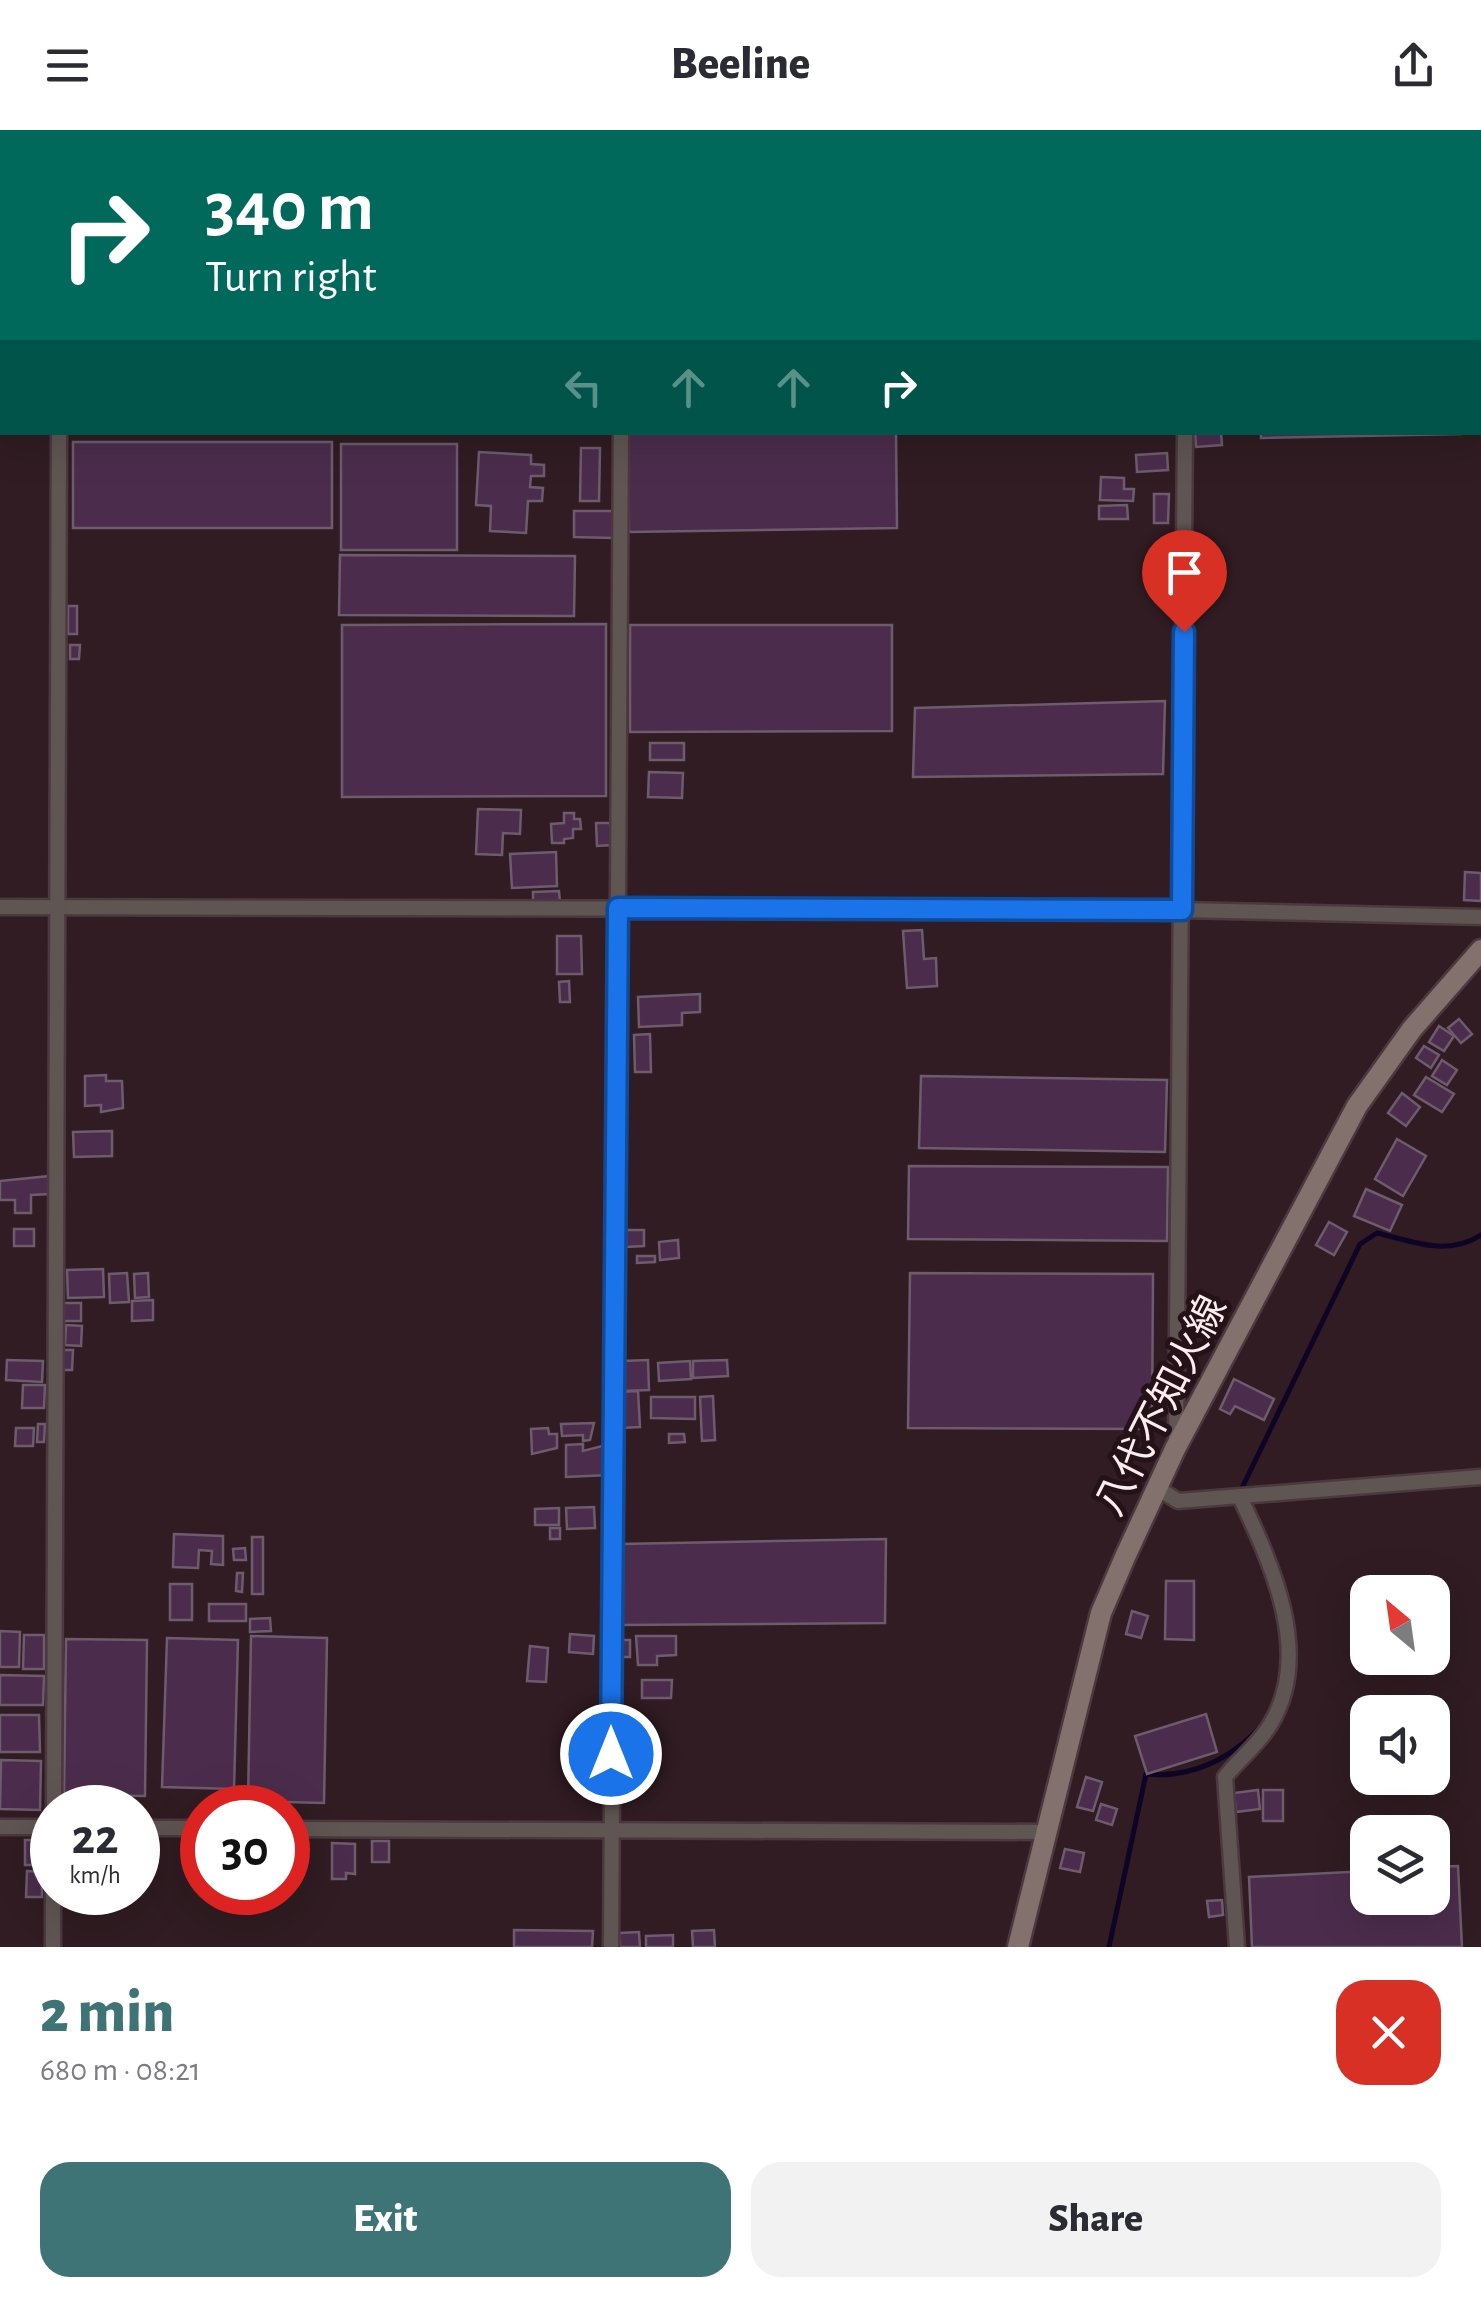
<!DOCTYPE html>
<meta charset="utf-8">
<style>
body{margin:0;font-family:"Alegreya Sans","Noto Sans JP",sans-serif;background:#f2f2f3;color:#2b2b33;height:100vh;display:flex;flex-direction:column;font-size:38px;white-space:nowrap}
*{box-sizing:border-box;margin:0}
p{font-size:32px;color:#7c7c81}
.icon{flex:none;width:55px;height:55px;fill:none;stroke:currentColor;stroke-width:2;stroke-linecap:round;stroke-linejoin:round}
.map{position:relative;height:1817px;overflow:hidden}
.sheet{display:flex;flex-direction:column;background:#fff;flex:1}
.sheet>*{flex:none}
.guide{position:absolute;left:0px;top:0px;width:1482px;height:305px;box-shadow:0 10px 40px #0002;background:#00695c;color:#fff;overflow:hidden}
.needle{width:65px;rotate:331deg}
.tools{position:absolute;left:1350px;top:1445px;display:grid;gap:20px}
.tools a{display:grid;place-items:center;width:100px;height:100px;border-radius:20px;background:#fff;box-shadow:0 10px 40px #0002;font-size:50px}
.speed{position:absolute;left:30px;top:1655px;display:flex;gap:20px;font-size:50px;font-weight:700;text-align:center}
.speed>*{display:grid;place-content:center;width:130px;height:130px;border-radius:50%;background:#fff;box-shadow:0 10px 40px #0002;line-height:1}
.speed small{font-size:25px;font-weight:400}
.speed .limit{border:15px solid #d22;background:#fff;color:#111}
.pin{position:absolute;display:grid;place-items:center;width:85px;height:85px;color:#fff;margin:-102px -42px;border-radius:50% 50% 50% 0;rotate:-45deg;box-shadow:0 0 10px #0007}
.pin .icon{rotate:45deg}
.me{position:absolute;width:110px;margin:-55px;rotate:0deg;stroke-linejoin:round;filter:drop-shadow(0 0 8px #0008)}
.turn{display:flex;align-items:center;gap:35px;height:210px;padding:0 40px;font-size:45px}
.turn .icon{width:130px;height:130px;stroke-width:2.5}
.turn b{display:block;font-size:70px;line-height:85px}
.lanes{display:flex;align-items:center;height:95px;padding:0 40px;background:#0003;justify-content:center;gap:50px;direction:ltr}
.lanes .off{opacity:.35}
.round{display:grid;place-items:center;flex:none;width:105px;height:105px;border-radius:30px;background:#f2f2f3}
.summary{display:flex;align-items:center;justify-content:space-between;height:170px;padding:0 40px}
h1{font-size:60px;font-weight:800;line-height:75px;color:#3e7475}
.action{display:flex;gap:20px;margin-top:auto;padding:20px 40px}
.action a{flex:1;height:115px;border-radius:30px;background:#3e7475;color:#fff;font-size:40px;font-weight:800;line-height:115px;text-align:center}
.action a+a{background:#f2f2f3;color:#2b2b33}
header{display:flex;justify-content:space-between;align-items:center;height:130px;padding:0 40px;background:#fff;font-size:45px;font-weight:800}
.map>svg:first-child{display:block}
</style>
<header><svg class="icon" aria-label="menu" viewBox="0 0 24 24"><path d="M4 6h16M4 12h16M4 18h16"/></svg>Beeline<svg class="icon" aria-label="share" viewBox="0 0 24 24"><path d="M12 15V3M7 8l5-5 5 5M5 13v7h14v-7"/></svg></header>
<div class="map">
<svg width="1481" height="1817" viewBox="0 0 1481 1817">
<rect width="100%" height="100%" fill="#301c22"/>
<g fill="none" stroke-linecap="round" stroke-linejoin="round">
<g stroke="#0e0425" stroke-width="5">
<path d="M1241 1360 1360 1114 1377 1103C1412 1111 1446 1127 1481 1105"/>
<path d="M1109 1817 1146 1644C1193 1649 1234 1627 1264 1593"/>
</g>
</g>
<g fill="#4b2c4c" stroke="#6c5c6c" stroke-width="2.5">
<rect x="69" y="0" width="264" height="2"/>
<rect x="688" y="0" width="54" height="2"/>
<rect x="748" y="0" width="139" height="2"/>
<rect x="900" y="0" width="139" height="2"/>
<rect x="1195" y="0" width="126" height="2"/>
<rect x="1328" y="0" width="127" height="2"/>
<polygon points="628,302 896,302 897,398 629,402"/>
<polygon points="1195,302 1221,302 1222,315 1196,317"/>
<polygon points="1261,302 1460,302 1460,304 1261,308"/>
<rect x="73" y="312" width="259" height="86"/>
<rect x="341" y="314" width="116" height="106"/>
<polygon points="581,318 600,318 599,371 580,371"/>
<polygon points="479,322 531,325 531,334 544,335 544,346 531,346 530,357 543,358 542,371 528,371 526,403 490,401 491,376 476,375"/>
<polygon points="1167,323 1168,340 1137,342 1136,325"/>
<polygon points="1101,347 1124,348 1124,359 1134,359 1133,371 1100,370"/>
<polygon points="1154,364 1169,364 1168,393 1154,393"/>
<polygon points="1127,375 1128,389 1099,389 1099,376"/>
<polygon points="574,381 613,381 613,408 574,407"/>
<polygon points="340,425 575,426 574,486 339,485"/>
<rect x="68" y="476" width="9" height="28"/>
<polygon points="606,494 606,666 342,667 342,495"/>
<polygon points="630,495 892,495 892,601 630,602"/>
<polygon points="70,515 80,515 79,529 70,529"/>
<polygon points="1165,571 1163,644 913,647 915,578"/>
<rect x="650" y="613" width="34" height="17"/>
<polygon points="649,642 683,643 682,668 648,667"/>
<polygon points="478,679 521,680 520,704 503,703 502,725 476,724"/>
<polygon points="564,683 574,683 574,689 580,689 581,699 573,699 573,708 564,709 564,713 552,713 551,694 564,693"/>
<polygon points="596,693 610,693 611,715 597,716"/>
<polygon points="556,722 557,756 512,758 510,724"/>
<polygon points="1465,742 1481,743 1481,771 1464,770"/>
<polygon points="559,761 560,772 533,773 533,762"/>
<polygon points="922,800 924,829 936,828 937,856 907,858 903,801"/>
<polygon points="557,806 581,806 582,844 557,844"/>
<polygon points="569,851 570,872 560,872 559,852"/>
<polygon points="700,864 700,882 682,883 682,895 639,897 638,867"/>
<polygon points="1459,889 1472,904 1461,913 1448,898"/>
<polygon points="1439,896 1454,906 1444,921 1429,912"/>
<polygon points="650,904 651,942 635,942 634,905"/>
<polygon points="1424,916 1439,925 1431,938 1416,928"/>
<polygon points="1442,930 1457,940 1447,955 1432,946"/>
<polygon points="106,945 106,951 122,951 123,978 101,982 101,975 85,976 85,946"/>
<polygon points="921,946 1167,950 1165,1022 919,1018"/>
<polygon points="1426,947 1454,964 1442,982 1414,965"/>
<polygon points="1402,963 1420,977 1406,996 1388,983"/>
<polygon points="112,1001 112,1026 74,1027 73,1002"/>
<polygon points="1397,1009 1426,1026 1403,1066 1375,1049"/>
<polygon points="909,1036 1168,1037 1167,1111 908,1109"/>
<polygon points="50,1046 50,1064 31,1065 31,1083 15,1083 15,1070 0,1070 0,1051"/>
<polygon points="1366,1059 1402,1075 1390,1101 1354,1086"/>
<polygon points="1329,1092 1347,1102 1334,1125 1316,1115"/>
<rect x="14" y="1099" width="20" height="17"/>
<polygon points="626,1100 644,1100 644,1116 626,1117"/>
<polygon points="678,1110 679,1128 660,1130 659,1112"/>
<polygon points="637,1126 655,1126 655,1132 637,1133"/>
<polygon points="103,1139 104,1167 68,1168 67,1140"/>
<polygon points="127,1143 129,1172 110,1173 109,1144"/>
<polygon points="148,1143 149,1167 135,1168 134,1144"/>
<polygon points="910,1143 1153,1144 1152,1299 908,1298"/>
<polygon points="153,1170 153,1190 132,1191 132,1171"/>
<rect x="63" y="1173" width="18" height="18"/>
<polygon points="66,1195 82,1196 81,1216 65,1215"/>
<polygon points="60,1220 73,1220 72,1240 59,1240"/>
<polygon points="7,1230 43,1231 42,1252 6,1250"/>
<polygon points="648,1230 649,1260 622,1261 621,1231"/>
<polygon points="727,1230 728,1246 693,1248 693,1231"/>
<polygon points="690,1231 691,1249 659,1251 658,1233"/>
<polygon points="1234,1249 1274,1269 1264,1290 1235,1276 1230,1284 1220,1279"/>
<polygon points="23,1255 45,1255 44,1278 22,1278"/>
<polygon points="638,1261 640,1297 620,1298 618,1262"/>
<polygon points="713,1266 715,1310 702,1311 700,1267"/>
<polygon points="651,1267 695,1267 695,1289 651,1288"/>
<polygon points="594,1293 590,1310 583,1311 583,1305 562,1306 561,1294"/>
<polygon points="38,1294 45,1294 44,1312 37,1312"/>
<polygon points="16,1298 34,1298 33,1316 15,1316"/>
<polygon points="548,1298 549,1304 557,1304 557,1318 532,1324 531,1299"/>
<polygon points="669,1304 684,1304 685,1312 669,1313"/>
<polygon points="583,1314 583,1321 606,1315 609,1345 566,1347 566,1315"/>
<polygon points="594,1377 595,1398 567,1399 566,1378"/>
<polygon points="559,1378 559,1395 535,1395 535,1379"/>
<rect x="550" y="1398" width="10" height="11"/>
<polygon points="174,1404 223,1406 223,1435 211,1434 212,1421 199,1420 198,1438 173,1437"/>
<rect x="252" y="1407" width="11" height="57"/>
<polygon points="886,1409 885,1493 617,1495 620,1414"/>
<polygon points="245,1418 246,1430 234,1430 233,1419"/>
<polygon points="237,1443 243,1443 242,1462 236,1461"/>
<polygon points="1166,1451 1194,1451 1194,1510 1165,1509"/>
<rect x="170" y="1454" width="22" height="36"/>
<rect x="209" y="1474" width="37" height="17"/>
<polygon points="1132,1481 1148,1486 1141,1508 1126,1504"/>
<polygon points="270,1488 271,1501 250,1502 250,1489"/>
<polygon points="0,1501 20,1502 19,1537 0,1537"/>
<polygon points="570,1504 594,1506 593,1524 569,1522"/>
<polygon points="24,1505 44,1505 44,1539 23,1539"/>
<polygon points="251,1506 327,1508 324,1673 248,1671"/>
<polygon points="636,1506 676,1506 676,1525 657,1526 657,1535 638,1535"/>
<polygon points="167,1508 238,1510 234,1659 162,1657"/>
<polygon points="66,1509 147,1510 145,1666 64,1665"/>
<polygon points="618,1510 630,1510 630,1527 617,1527"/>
<polygon points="530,1516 548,1518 546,1552 527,1551"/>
<polygon points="0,1545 44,1546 43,1575 0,1575"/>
<polygon points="642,1550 672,1550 671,1568 642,1568"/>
<polygon points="1206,1584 1217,1622 1147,1644 1135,1606"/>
<polygon points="0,1585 39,1585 40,1622 0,1622"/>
<polygon points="1,1630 41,1631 40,1680 0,1679"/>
<polygon points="1086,1647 1102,1652 1093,1681 1077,1677"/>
<polygon points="1258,1660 1260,1679 1236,1682 1234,1663"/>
<rect x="1263" y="1660" width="20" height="31"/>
<polygon points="1101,1674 1117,1679 1112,1695 1096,1690"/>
<rect x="25" y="1710" width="16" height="25"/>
<rect x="372" y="1711" width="17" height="21"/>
<polygon points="332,1713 355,1714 355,1744 346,1743 346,1749 332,1749"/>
<polygon points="1065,1719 1084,1723 1080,1742 1060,1738"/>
<polygon points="1458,1736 1462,1817 1252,1817 1249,1747 1368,1741 1368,1768 1432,1768 1432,1737"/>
<polygon points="27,1741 42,1742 42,1767 26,1767"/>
<polygon points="1222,1770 1223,1785 1209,1787 1207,1771"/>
<polygon points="514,1800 593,1801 592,1817 514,1817"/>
<polygon points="714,1800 715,1817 693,1817 692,1801"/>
<polygon points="639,1802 640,1817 620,1817 619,1803"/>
<polygon points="673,1805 673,1817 646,1817 646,1806"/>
</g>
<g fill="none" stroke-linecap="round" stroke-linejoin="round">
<defs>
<g id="street">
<polyline points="62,2 62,0"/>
<polyline points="623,2 623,0"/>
<polyline points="1187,2 1187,0"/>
<polyline points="0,777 1182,780 1481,787"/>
<polyline points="1176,1312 1185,302"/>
<polyline points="1159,1359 1178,1371 1481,1347"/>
<polyline points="54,1678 59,302"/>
<polyline points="52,1695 52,1727"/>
<polyline points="0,1697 52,1697"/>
<polyline points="138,1698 202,1698"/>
<polyline points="288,1699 1048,1702"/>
<polyline points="53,1762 53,1817"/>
<polyline points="611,1817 621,302"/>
<path d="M1237 1817 1225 1647C1239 1629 1258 1615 1270 1595 1314 1524 1271 1433 1240 1367"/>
</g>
<polyline id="secondary" points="1018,1817 1101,1483 1125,1427 1175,1319 1357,976 1412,899 1481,820"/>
</defs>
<use href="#street" stroke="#4c393f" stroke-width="19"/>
<use href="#secondary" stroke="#4c393f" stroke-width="25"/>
<use href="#street" stroke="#5f5552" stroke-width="14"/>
<use href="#secondary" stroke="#82716d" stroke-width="20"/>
</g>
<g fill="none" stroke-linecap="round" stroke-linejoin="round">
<defs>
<polyline id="route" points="611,1624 618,778 1182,780 1184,502"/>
</defs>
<use href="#route" stroke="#114b97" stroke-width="25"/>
<use href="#route" stroke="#1a73e8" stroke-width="18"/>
</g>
<g text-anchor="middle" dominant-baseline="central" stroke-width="10" stroke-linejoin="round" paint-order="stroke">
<g font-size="40" fill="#fbecf0" stroke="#251218">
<text transform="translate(1162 1276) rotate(-63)">八代不知火線</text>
</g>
</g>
</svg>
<div class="tools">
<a><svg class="needle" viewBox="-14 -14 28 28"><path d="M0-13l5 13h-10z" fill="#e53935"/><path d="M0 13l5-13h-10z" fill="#7c7c81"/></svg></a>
<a><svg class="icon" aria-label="sound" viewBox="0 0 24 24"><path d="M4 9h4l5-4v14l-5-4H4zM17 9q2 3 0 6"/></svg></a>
<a><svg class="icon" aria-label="layers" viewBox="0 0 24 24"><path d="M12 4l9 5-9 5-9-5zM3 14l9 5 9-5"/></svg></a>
</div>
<div class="speed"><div>22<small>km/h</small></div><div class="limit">30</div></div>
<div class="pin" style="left:1184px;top:502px;background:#d93025"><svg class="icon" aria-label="arrive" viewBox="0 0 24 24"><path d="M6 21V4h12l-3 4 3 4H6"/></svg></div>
<svg class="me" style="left:611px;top:1624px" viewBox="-20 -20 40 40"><circle r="17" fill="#1a73e8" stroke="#fff" stroke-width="3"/><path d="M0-11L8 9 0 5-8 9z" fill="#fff"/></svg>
<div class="guide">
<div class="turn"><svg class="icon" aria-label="right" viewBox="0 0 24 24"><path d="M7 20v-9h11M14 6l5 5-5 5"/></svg><div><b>340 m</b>Turn right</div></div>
<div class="lanes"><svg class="icon off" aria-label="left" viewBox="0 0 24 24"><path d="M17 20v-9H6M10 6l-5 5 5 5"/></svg><svg class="icon off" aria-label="ahead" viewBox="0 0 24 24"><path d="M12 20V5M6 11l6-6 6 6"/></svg><svg class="icon off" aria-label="ahead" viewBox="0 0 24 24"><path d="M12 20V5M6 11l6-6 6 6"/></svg><svg class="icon" aria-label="right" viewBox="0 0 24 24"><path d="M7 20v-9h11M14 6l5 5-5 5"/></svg></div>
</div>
</div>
<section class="sheet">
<div class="summary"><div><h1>2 min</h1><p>680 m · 08:21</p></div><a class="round" style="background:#d93025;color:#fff"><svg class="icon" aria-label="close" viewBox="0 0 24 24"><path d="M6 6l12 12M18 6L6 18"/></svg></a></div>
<div class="action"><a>Exit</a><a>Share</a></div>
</section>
